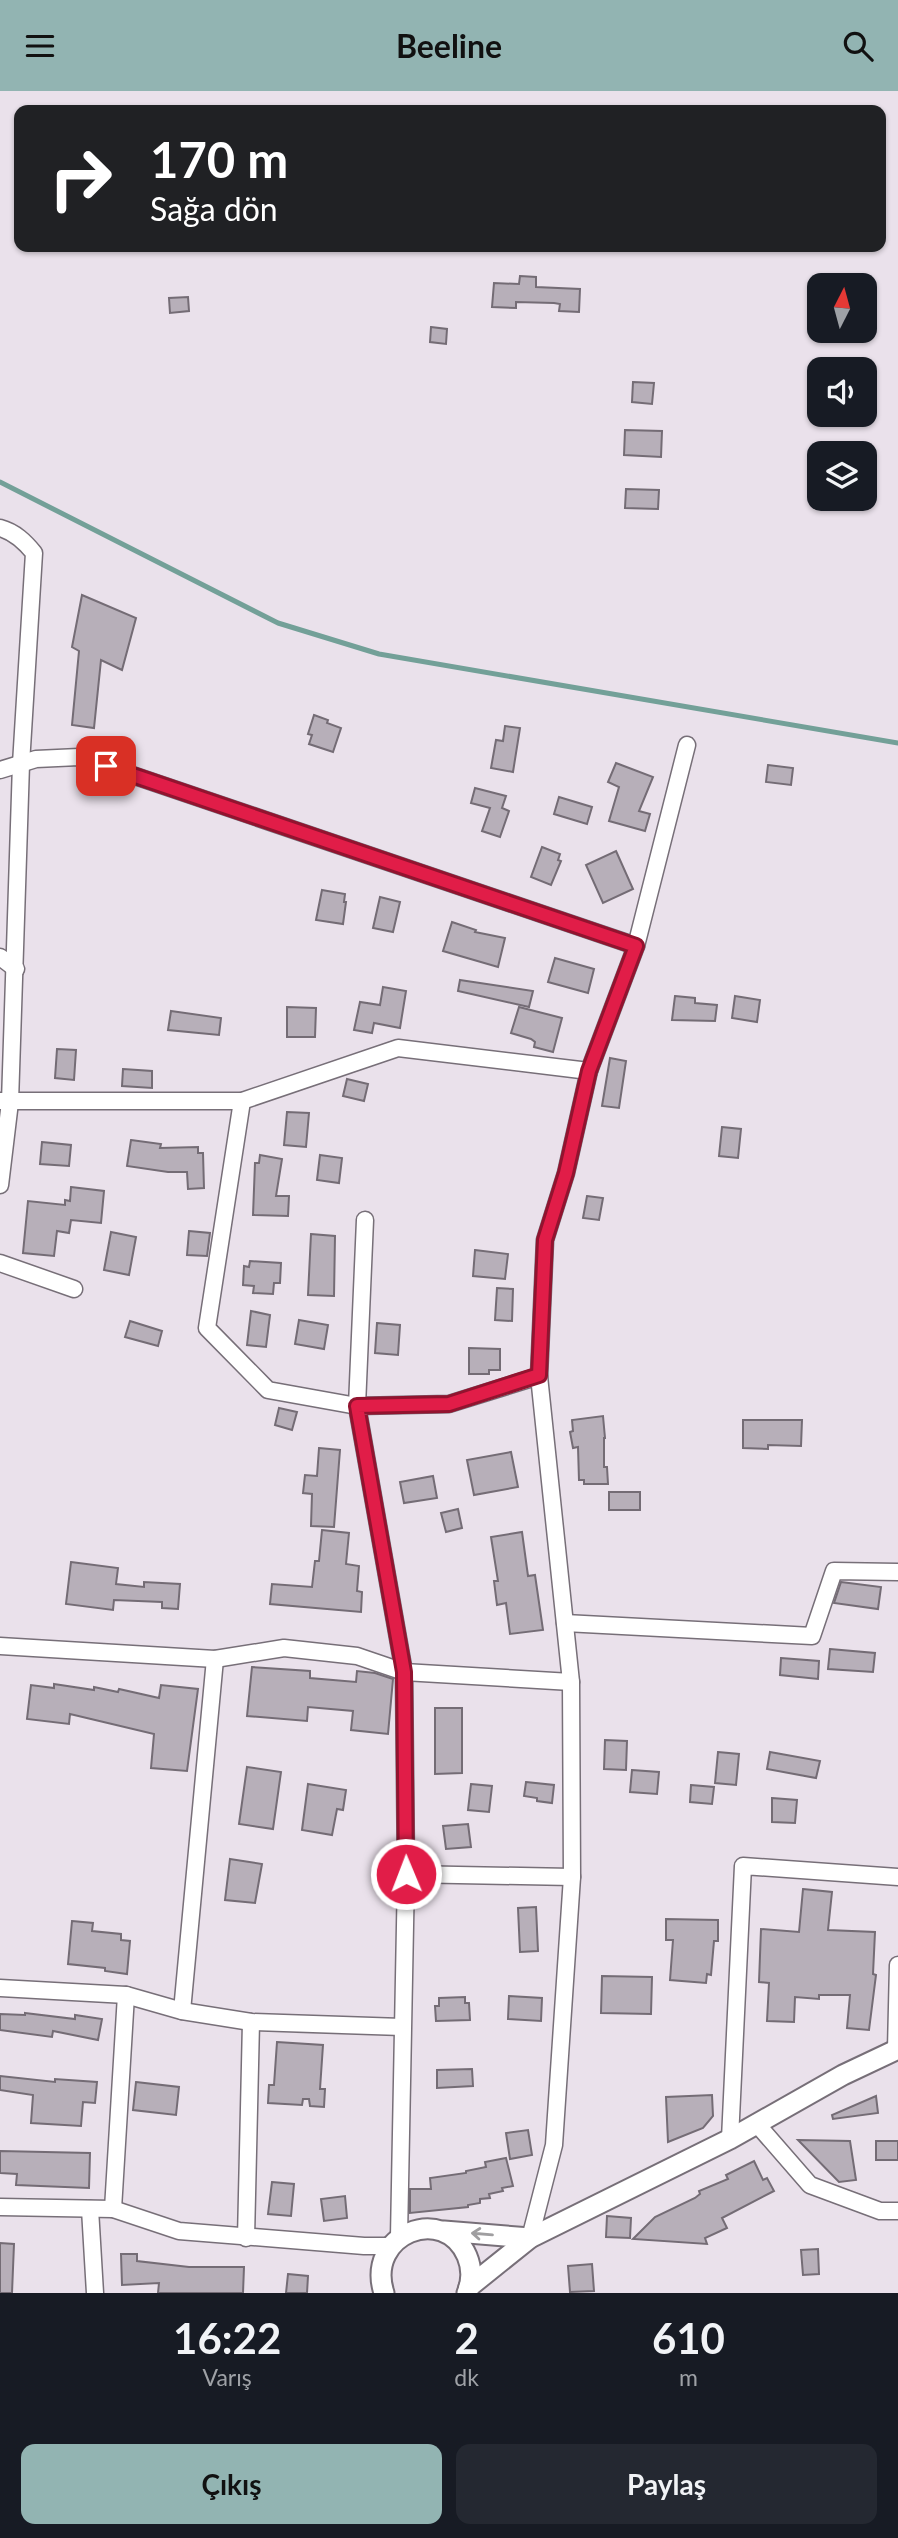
<!DOCTYPE html>
<html lang="tr">
<meta charset="utf-8">
<style>
body{margin:0;font-family:Lato,sans-serif;background:#242831;color:#f1f3f6;height:100vh;display:flex;flex-direction:column;font-size:26px;white-space:nowrap}
*{box-sizing:border-box;margin:0}
p{font-size:23px;color:#9ea1a6}
.icon{flex:none;width:38px;height:38px;fill:none;stroke:currentColor;stroke-width:2;stroke-linecap:round;stroke-linejoin:round}
.map{position:relative;height:2202px;overflow:hidden}
.panel{display:flex;flex-direction:column;background:#171b24;flex:1}
.panel>*{flex:none}
.guide{position:absolute;left:14px;top:14px;width:872px;height:147px;border-radius:14px;box-shadow:0 2px 5px #0004;background:#202124;color:#fff;overflow:hidden}
.needle{width:46px;rotate:6deg}
.buttons{position:absolute;left:807px;top:182px;display:grid;gap:14px}
.buttons a{display:grid;place-items:center;width:70px;height:70px;border-radius:14px;background:#171b24;box-shadow:0 2px 5px #0004;font-size:35px}
.pin{position:absolute;display:grid;place-items:center;width:60px;height:60px;color:#fff;margin:-30px;border-radius:14px;box-shadow:0 4px 10px #0006}
.me{position:absolute;width:77px;margin:-38px;rotate:359deg;stroke-linejoin:round;filter:drop-shadow(0 0 5px #0008)}
.turn{display:flex;align-items:center;gap:24px;height:147px;padding:0 21px;font-size:32px}
.turn .icon{width:91px;height:91px;stroke-width:2.5}
.turn b{display:block;font-size:49px;line-height:60px}
.eta{display:flex;justify-content:space-evenly;align-items:center;height:119px;text-align:center}
.eta b{font-size:42px;font-weight:700;line-height:49px}
.action{display:flex;gap:14px;margin-top:auto;padding:14px 21px}
.action a{flex:1;height:80px;border-radius:14px;background:#92b4b2;color:#111;font-size:28px;font-weight:700;line-height:80px;text-align:center}
.action a+a{background:#242831;color:#f1f3f6}
header{display:flex;justify-content:space-between;align-items:center;height:91px;padding:0 21px;background:#92b4b2;color:#111;font-size:32px;font-weight:700}
.map>svg:first-child{display:block}
</style>
<header><svg class="icon" aria-label="menu" viewBox="0 0 24 24"><path d="M4 6h16M4 12h16M4 18h16"/></svg>Beeline<svg class="icon" aria-label="search" viewBox="0 0 24 24"><circle cx="10" cy="10" r="6"/><path d="M15 15l6 6"/></svg></header>
<div class="map">
<svg width="898" height="2202" viewBox="0 0 898 2202">
<rect width="100%" height="100%" fill="#eae1eb"/>
<g fill="none" stroke-linecap="round" stroke-linejoin="round">
<polyline stroke="#73a098" stroke-width="5" points="0,391 278,532 379,563 898,652"/>
</g>
<g fill="#b7afb9" stroke="#746c75" stroke-width="2">
<polygon points="520,185 536,186 536,196 580,198 579,221 559,220 560,213 554,212 516,211 516,217 492,216 494,192 519,193"/>
<polygon points="188,206 189,220 170,222 169,207"/>
<polygon points="431,236 447,238 446,253 430,251"/>
<polygon points="633,291 654,292 652,313 632,311"/>
<polygon points="625,339 662,340 661,366 624,364"/>
<polygon points="626,398 659,399 658,418 625,417"/>
<polygon points="82,504 136,527 122,579 101,569 94,637 72,634 79,560 72,556"/>
<polygon points="314,624 328,629 327,632 341,637 333,661 309,653 312,644 308,643"/>
<polygon points="505,635 520,637 513,681 491,677 496,649 503,650"/>
<polygon points="616,672 653,686 639,720 650,723 645,740 609,730 619,696 608,691"/>
<polygon points="768,674 793,677 791,694 766,691"/>
<polygon points="475,697 506,705 502,717 509,720 500,746 482,740 490,717 471,712"/>
<polygon points="559,706 592,716 587,733 554,723"/>
<polygon points="542,756 560,763 558,769 561,770 551,794 531,786"/>
<polygon points="616,760 633,798 603,812 586,774"/>
<polygon points="322,799 345,803 344,811 346,811 343,833 316,829"/>
<polygon points="380,806 400,811 393,841 373,837"/>
<polygon points="452,831 476,839 475,841 505,847 498,876 443,860"/>
<polygon points="555,867 594,878 588,902 548,891"/>
<polygon points="460,889 533,900 529,916 458,900"/>
<polygon points="383,896 406,900 400,937 374,932 372,942 354,939 360,911 380,914"/>
<polygon points="675,905 695,907 695,912 717,914 715,930 672,929"/>
<polygon points="735,905 760,909 757,931 732,927"/>
<polygon points="287,916 316,917 315,946 287,946"/>
<polygon points="519,916 562,927 553,961 534,956 535,951 531,948 511,942"/>
<polygon points="171,920 221,927 219,944 168,939"/>
<polygon points="57,958 76,959 74,989 55,987"/>
<polygon points="610,967 626,970 619,1017 602,1015"/>
<polygon points="123,978 152,980 152,997 122,995"/>
<polygon points="347,988 368,993 364,1010 343,1005"/>
<polygon points="287,1021 309,1022 306,1056 284,1054"/>
<polygon points="722,1036 741,1038 738,1067 719,1065"/>
<polygon points="131,1049 161,1053 160,1057 198,1056 198,1062 203,1062 204,1097 188,1098 187,1081 168,1081 127,1075"/>
<polygon points="42,1051 71,1054 69,1075 40,1073"/>
<polygon points="260,1064 282,1068 276,1105 289,1105 288,1125 253,1124 255,1072 259,1072"/>
<polygon points="320,1064 342,1067 339,1092 317,1089"/>
<polygon points="71,1096 104,1100 101,1132 71,1129 69,1142 57,1140 54,1165 23,1162 28,1110 65,1114 65,1109 70,1110"/>
<polygon points="587,1105 603,1107 599,1129 583,1127"/>
<polygon points="189,1140 210,1142 207,1165 187,1164"/>
<polygon points="111,1141 136,1146 129,1184 104,1179"/>
<polygon points="311,1143 335,1145 334,1205 308,1204"/>
<polygon points="475,1159 508,1163 505,1188 473,1185"/>
<polygon points="250,1170 281,1172 280,1192 274,1192 273,1203 253,1202 254,1195 243,1194 244,1175 249,1176"/>
<polygon points="497,1197 513,1198 512,1230 495,1229"/>
<polygon points="251,1220 270,1224 266,1256 247,1254"/>
<polygon points="299,1229 328,1234 324,1258 295,1253"/>
<polygon points="130,1230 162,1240 158,1255 125,1246"/>
<polygon points="377,1232 400,1234 398,1264 375,1262"/>
<polygon points="469,1257 500,1258 500,1279 489,1279 489,1283 469,1283"/>
<polygon points="279,1317 297,1321 292,1339 275,1334"/>
<polygon points="603,1325 605,1347 604,1347 604,1376 607,1376 608,1393 584,1393 584,1389 579,1389 578,1356 573,1357 570,1341 573,1340 572,1329"/>
<polygon points="743,1329 802,1329 801,1355 768,1354 768,1358 743,1357"/>
<polygon points="319,1357 340,1359 334,1436 311,1435 312,1403 303,1402 305,1384 317,1385"/>
<polygon points="511,1361 518,1396 474,1404 467,1369"/>
<polygon points="433,1385 437,1407 404,1412 400,1391"/>
<rect x="609" y="1401" width="31" height="18"/>
<polygon points="458,1418 462,1437 446,1441 441,1422"/>
<polygon points="322,1439 349,1442 346,1473 359,1475 357,1500 362,1501 361,1521 270,1513 272,1493 312,1496 315,1470 319,1470"/>
<polygon points="522,1441 528,1485 535,1484 543,1539 510,1543 506,1512 497,1514 494,1490 498,1490 491,1446"/>
<polygon points="71,1471 118,1477 116,1493 144,1496 144,1491 180,1493 178,1518 162,1517 162,1511 114,1509 113,1519 66,1513"/>
<polygon points="841,1491 881,1496 878,1518 834,1512"/>
<polygon points="830,1558 875,1562 873,1581 828,1578"/>
<polygon points="781,1567 819,1570 818,1588 780,1584"/>
<polygon points="252,1576 310,1580 310,1587 356,1591 357,1580 375,1582 393,1588 388,1643 351,1639 353,1620 308,1616 307,1630 247,1625"/>
<polygon points="54,1593 94,1599 94,1596 118,1601 119,1598 159,1607 161,1594 198,1598 187,1680 151,1677 154,1643 70,1623 69,1633 27,1628 31,1594 54,1597"/>
<polygon points="435,1617 462,1617 462,1682 435,1683"/>
<polygon points="605,1649 627,1650 626,1679 604,1678"/>
<polygon points="718,1661 739,1663 736,1694 715,1692"/>
<polygon points="770,1661 820,1670 816,1687 767,1678"/>
<polygon points="247,1676 281,1681 273,1738 239,1733"/>
<polygon points="632,1679 659,1681 657,1703 630,1701"/>
<polygon points="526,1691 554,1694 552,1712 537,1710 537,1707 524,1705"/>
<polygon points="308,1693 346,1699 343,1719 337,1718 332,1744 302,1739"/>
<polygon points="471,1693 492,1695 489,1721 468,1719"/>
<polygon points="691,1694 714,1696 712,1713 690,1711"/>
<polygon points="772,1707 797,1709 795,1732 772,1731"/>
<polygon points="468,1733 471,1756 446,1758 443,1735"/>
<polygon points="230,1768 262,1773 255,1812 225,1809"/>
<polygon points="803,1798 832,1801 828,1839 875,1841 873,1883 876,1884 869,1939 847,1937 850,1904 819,1904 819,1908 795,1906 794,1931 767,1930 769,1892 759,1891 761,1838 799,1841"/>
<polygon points="536,1816 538,1860 520,1861 518,1817"/>
<polygon points="666,1828 718,1829 718,1850 714,1850 711,1884 707,1883 706,1892 670,1889 673,1849 666,1849"/>
<polygon points="72,1830 93,1832 92,1840 121,1843 121,1849 130,1850 127,1883 105,1880 105,1877 68,1873"/>
<polygon points="602,1885 652,1886 651,1923 601,1922"/>
<polygon points="509,1905 542,1907 541,1930 508,1928"/>
<polygon points="465,1906 465,1912 469,1912 470,1929 436,1930 435,1915 439,1915 439,1907"/>
<polygon points="25,1922 75,1928 75,1924 102,1928 98,1949 53,1940 52,1946 0,1939 0,1923 25,1924"/>
<polygon points="277,1951 323,1954 320,1998 325,1998 324,2016 310,2015 309,2008 303,2008 302,2014 268,2012 269,1994 274,1994"/>
<polygon points="472,1978 473,1995 437,1997 437,1979"/>
<polygon points="0,1985 55,1991 55,1988 97,1991 95,2012 83,2011 81,2035 31,2032 33,2004 0,1999"/>
<polygon points="136,1991 179,1996 176,2024 133,2019"/>
<polygon points="712,2004 713,2025 703,2037 668,2051 666,2006"/>
<polygon points="876,2005 878,2022 833,2028 832,2024"/>
<polygon points="528,2039 532,2064 510,2068 506,2042"/>
<polygon points="798,2049 850,2050 856,2089 839,2091"/>
<rect x="876" y="2050" width="22" height="19"/>
<polygon points="0,2060 90,2062 89,2097 16,2094 17,2083 0,2082"/>
<polygon points="506,2067 513,2095 502,2097 503,2100 489,2103 490,2107 480,2108 480,2112 468,2114 468,2116 410,2122 410,2098 431,2098 430,2087 466,2082 466,2080 486,2076 485,2071"/>
<polygon points="754,2070 763,2089 767,2087 774,2100 722,2127 727,2137 705,2147 707,2153 633,2148 655,2126 695,2107 700,2103 699,2100 728,2088 726,2084"/>
<polygon points="272,2091 294,2093 291,2125 268,2123"/>
<polygon points="345,2105 347,2127 324,2130 321,2108"/>
<polygon points="607,2125 631,2127 630,2147 606,2146"/>
<polygon points="0,2152 14,2153 12,2202 0,2202"/>
<polygon points="818,2158 819,2183 803,2184 801,2159"/>
<polygon points="121,2163 137,2163 137,2170 189,2176 244,2176 243,2202 158,2202 159,2192 122,2194"/>
<polygon points="592,2173 594,2200 570,2201 568,2175"/>
<polygon points="288,2183 308,2185 307,2202 286,2202"/>
</g>
<g fill="none" stroke-linecap="round" stroke-linejoin="round">
<defs>
<g id="minor">
<path d="M0 437C15 441 25 451 34 462L21 673 10 1011 0 1094"/>
<polyline points="0,679 36,668 79,666 636,855"/>
<polyline points="0,866 16,878"/>
<polyline points="0,1010 242,1010 398,957 589,980"/>
<polyline points="242,1010 207,1237 268,1299 357,1315 449,1313 539,1285"/>
<polyline points="365,1129 357,1315 404,1581 406,1783 399,2146"/>
<polyline points="0,1172 74,1198"/>
<polyline points="565,1532 812,1545 834,1480 898,1481"/>
<polyline points="0,1555 215,1568 284,1557 357,1565 404,1581 571,1591"/>
<polyline points="406,1783 572,1786"/>
<polyline points="0,1897 126,1904 182,1920 251,1931 402,1936"/>
<polyline points="182,1920 215,1568"/>
<polyline points="896,1958 898,1874"/>
<polyline points="756,2032 810,2094 880,2120 898,2120"/>
<polyline points="730,2048 743,1775 898,1786"/>
<polyline points="0,2116 113,2118 179,2140 364,2155 390,2155"/>
<polyline points="90,2118 95,2202"/>
<polyline points="113,2118 126,1904"/>
<polyline points="246,2147 251,1931"/>
<polyline points="530,2147 554,2054 572,1786 571,1591 539,1285 545,1149 566,1082 589,980 636,855 687,654"/>
</g>
<g id="tertiary">
<polyline points="444,2140 530,2147"/>
<polyline points="469,2196 530,2147 730,2048 843,1984 898,1958"/>
<path d="M384 2202C365 2143 444 2112 467 2165 472 2177 472 2190 467 2202"/>
</g>
</defs>
<use href="#minor" stroke="#776f78" stroke-width="19"/>
<use href="#tertiary" stroke="#776f78" stroke-width="23"/>
<use href="#minor" stroke="#fff" stroke-width="16"/>
<use href="#tertiary" stroke="#fff" stroke-width="19"/>
</g>
<defs><path id="oneway-shaft" d="M-6 0H5M1.5-3L5.5 0L1.5 3" fill="none" stroke-width="1.6" stroke-linecap="round" stroke-linejoin="round" transform="scale(1.75)"/></defs>
<use stroke="#9f9ea0" href="#oneway-shaft" transform="translate(482 2143) rotate(-175)"/>
<g fill="none" stroke-linecap="round" stroke-linejoin="round">
<defs>
<polyline id="route" points="106,675 636,855 589,980 566,1082 545,1149 539,1284 449,1313 357,1315 404,1581 406,1783"/>
</defs>
<use href="#route" stroke="#92132f" stroke-width="18"/>
<use href="#route" stroke="#e11d48" stroke-width="12"/>
</g>
</svg>
<div class="buttons">
<a><svg class="needle" viewBox="-14 -14 28 28"><path d="M0-13l5 13h-10z" fill="#e53935"/><path d="M0 13l5-13h-10z" fill="#9ea1a6"/></svg></a>
<a><svg class="icon" aria-label="sound" viewBox="0 0 24 24"><path d="M4 9h4l5-4v14l-5-4H4zM17 9q2 3 0 6"/></svg></a>
<a><svg class="icon" aria-label="layers" viewBox="0 0 24 24"><path d="M12 4l9 5-9 5-9-5zM3 14l9 5 9-5"/></svg></a>
</div>
<div class="pin" style="left:106px;top:675px;background:#d93025"><svg class="icon" aria-label="arrive" viewBox="0 0 24 24"><path d="M6 21V4h12l-3 4 3 4H6"/></svg></div>
<svg class="me" style="left:406px;top:1783px" viewBox="-20 -20 40 40"><circle r="17" fill="#e11d48" stroke="#fff" stroke-width="3"/><path d="M0-11L8 9 0 5-8 9z" fill="#fff"/></svg>
<div class="guide">
<div class="turn"><svg class="icon" aria-label="right" viewBox="0 0 24 24"><path d="M7 20v-9h11M14 6l5 5-5 5"/></svg><div><b>170 m</b>Sağa dön</div></div>
</div>
</div>
<section class="panel">
<div class="eta">
<div><b>16:22</b><p>Varış</p></div>
<div><b>2</b><p>dk</p></div>
<div><b>610</b><p>m</p></div>
</div>
<div class="action"><a>Çıkış</a><a>Paylaş</a></div>
</section>
